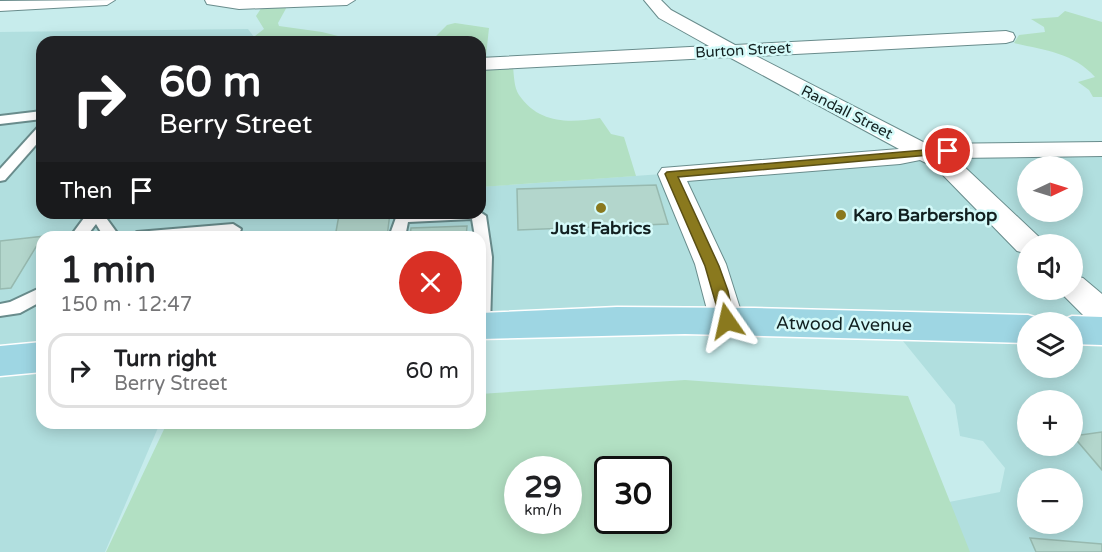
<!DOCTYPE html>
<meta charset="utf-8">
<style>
body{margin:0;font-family:"Varela Round",sans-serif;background:#f2f2f2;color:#202124;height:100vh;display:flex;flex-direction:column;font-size:22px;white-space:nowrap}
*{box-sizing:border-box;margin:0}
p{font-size:20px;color:#757577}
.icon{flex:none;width:33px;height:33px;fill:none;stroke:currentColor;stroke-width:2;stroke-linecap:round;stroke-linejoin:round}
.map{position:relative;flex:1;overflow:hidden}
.sheet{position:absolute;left:36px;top:231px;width:450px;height:198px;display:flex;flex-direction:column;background:#fff;border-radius:18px;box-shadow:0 3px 15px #0003}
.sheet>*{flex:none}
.guide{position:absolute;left:36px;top:36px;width:450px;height:183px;border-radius:18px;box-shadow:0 3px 15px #0003;background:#202124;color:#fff;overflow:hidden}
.needle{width:39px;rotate:86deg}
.fabs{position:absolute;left:1017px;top:156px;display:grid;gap:12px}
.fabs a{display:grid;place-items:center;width:66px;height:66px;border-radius:50%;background:#fff;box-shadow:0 3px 15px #0003;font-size:30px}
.speed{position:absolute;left:504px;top:456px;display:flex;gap:12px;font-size:30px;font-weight:700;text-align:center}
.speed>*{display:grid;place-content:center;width:78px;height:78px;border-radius:50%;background:#fff;box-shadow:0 3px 15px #0003;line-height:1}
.speed small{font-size:15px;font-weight:400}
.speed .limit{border:3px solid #111;border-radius:9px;background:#fff;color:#111}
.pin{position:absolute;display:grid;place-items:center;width:51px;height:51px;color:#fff;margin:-26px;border:3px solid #fff;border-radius:50%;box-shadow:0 2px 6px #0007}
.me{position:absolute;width:66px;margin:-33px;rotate:349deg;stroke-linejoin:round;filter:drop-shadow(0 0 4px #0008)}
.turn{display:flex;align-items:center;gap:21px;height:126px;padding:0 24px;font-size:27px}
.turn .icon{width:78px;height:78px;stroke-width:2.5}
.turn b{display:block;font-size:42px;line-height:51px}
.then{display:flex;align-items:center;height:57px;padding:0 24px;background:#0003;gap:12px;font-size:22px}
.round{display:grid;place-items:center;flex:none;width:63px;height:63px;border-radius:32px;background:#f2f2f2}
.overview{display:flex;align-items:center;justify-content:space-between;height:102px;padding:0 24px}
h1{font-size:36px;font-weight:700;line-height:45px}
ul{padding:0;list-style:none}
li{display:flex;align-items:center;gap:18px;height:75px;margin:0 12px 9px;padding:0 12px;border:3px solid #e0e0e0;border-radius:18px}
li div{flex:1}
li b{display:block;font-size:22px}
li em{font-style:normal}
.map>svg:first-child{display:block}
</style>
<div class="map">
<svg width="1102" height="552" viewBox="0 0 1102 552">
<rect width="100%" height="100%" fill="#c7ecec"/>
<path fill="#b1dfdf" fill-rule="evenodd" d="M248 29 258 42H42V213H480V187L889 158 1102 151V552H956L949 502 1000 492 1005 468 983 441 960 436 955 405 894 330 480 328V237H42V423H160L105 552H0V32ZM1028 166H1072V212H1028ZM1028 244H1072V290H1028ZM1028 322H1072V368H1028ZM1028 400H1072V446H1028ZM1028 478H1072V524H1028Z"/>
<g fill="#b2e0c3" fill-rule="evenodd">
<polygon points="289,3 278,23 279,26 322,32 342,37 364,38 371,42 258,42 255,36 264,29 256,16 264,4"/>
<path d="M1065 11 1102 22V97H1093L1089 90 1078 82 1095 77C1074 53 1044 50 1014 43L1019 35 1045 32 1044 27 1031 19 1058 17Z"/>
<path d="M455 23 489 28 486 56 513 67C514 75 514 88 519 95 539 124 569 123 600 118L611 134 624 137 636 176 480 187V42H405L433 39 447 25Z"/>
<path d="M685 380 908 396 970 552H106L167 423H480V394ZM518 470H568V520H518ZM608 470H658V520H608Z"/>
</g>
<g fill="#b3d6cc" stroke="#97b9af" stroke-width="1.5">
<polygon points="656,185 668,224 518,230 517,189"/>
<polygon points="390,213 387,237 335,237 339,215"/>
<polygon points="467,226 466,237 410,237 411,228"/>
<polygon points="45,236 42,237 11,288 0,289 0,241"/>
<polygon points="1102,432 1102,470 1073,436"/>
<polygon points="1030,538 1102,544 1102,552 1036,552"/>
</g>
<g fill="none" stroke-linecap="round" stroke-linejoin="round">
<defs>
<g id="lane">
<polygon points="42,111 42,119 0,124 0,116"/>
<polygon points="42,126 42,138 5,180 0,181 0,169 38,127"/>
<polygon points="480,212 486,216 492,257 490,326 487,331 481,333 480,237 475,237 472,219 408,222 405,237 389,237 397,215"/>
<polygon points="99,213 104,215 120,237 104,237 96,224 86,237 70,237 84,218"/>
<polygon points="233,224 241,229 238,237 222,237 223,235 129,237 137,232"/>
<polygon points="42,287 42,301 20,313 0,316 0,304 10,302"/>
</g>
<g id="street">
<polygon points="115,0 107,5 0,11 0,1"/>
<polygon points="205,0 355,0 347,5 239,9 207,4"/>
<polygon points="644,0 661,0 671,10 735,45 1006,31 1013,33 1015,37 1013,41 1006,43 756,56 927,144 1102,142 1102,156 955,158 1039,237 1043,244 1028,244 1028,254 1017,251 936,168 920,160 900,164 687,181 726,264 744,321 739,330 727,334 715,330 710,321 695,264 658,174 662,168 899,149 729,57 480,70 480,58 709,46 659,18"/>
<polygon points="1072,275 1083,278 1102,294 1102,325 1090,322 1058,290 1072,290"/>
</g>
<g id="primary">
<polygon points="617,307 754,308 1028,315 1041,319 1042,322 1028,322 1028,343 685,334 480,339 480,313"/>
<polygon points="1072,316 1102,317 1102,345 1072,344 1072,322 1058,322"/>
<polygon points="42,342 42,372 0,376 0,346"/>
</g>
</defs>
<use href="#lane" stroke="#698c8c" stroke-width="4"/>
<use href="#street" stroke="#698c8c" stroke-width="2"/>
<use href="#primary" stroke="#fff" stroke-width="3"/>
<use href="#lane" fill="#fff" fill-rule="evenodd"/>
<use href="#street" fill="#fff" fill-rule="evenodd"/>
<use href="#primary" fill="#9ed6e3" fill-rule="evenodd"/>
</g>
<polygon fill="#8a791e" stroke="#5a4f14" stroke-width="1.5" points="948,148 952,148 952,153 678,177 719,266 728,291 734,321 732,325 722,325 705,266 665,174 667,172"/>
<g fill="#8a791e" stroke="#d4faf9" stroke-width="2">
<circle cx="601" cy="208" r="6"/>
<circle cx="841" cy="215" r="6"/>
</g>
<g text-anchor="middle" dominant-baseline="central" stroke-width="5" stroke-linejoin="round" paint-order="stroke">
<g font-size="15" fill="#122020" stroke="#d4faf9">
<text transform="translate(743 50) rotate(-3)">Burton Street</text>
<text transform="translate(847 112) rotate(27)">Randall Street</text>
</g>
<g font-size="18" font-weight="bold" fill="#122020" stroke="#d4faf9" text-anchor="start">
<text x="853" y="215">Karo Barbershop</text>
<text x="601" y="228" text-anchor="middle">Just Fabrics</text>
</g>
<g font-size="18" fill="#122020" stroke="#d4faf9">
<text transform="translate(844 324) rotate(1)">Atwood Avenue</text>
</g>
</g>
</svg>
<div class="fabs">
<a><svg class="needle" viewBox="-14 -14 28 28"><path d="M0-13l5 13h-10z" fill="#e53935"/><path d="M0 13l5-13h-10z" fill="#757577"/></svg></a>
<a><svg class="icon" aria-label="sound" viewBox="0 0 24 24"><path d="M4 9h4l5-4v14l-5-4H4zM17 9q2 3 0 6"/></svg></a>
<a><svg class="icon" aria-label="layers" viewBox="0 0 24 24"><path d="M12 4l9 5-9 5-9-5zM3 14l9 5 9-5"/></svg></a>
<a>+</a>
<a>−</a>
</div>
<div class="speed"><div>29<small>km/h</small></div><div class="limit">30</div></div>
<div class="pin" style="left:948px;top:151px;background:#d93025"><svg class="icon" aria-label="arrive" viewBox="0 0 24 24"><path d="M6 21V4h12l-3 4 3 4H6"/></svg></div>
<svg class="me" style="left:727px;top:321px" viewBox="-20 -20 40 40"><path d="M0-17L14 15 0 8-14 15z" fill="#8a791e" stroke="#fff" stroke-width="4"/></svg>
<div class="guide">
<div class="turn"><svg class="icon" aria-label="right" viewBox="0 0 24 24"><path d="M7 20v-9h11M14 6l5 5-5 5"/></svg><div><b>60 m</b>Berry Street</div></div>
<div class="then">Then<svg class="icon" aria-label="arrive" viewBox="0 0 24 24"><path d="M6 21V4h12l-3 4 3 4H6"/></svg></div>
</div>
<section class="sheet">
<div class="overview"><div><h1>1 min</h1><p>150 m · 12:47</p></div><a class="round" style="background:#d93025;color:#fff"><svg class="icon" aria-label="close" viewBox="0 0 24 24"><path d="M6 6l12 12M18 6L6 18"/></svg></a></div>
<ul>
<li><svg class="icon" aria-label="right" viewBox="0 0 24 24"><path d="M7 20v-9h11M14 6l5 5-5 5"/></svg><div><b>Turn right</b><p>Berry Street</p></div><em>60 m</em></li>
</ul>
</section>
</div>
